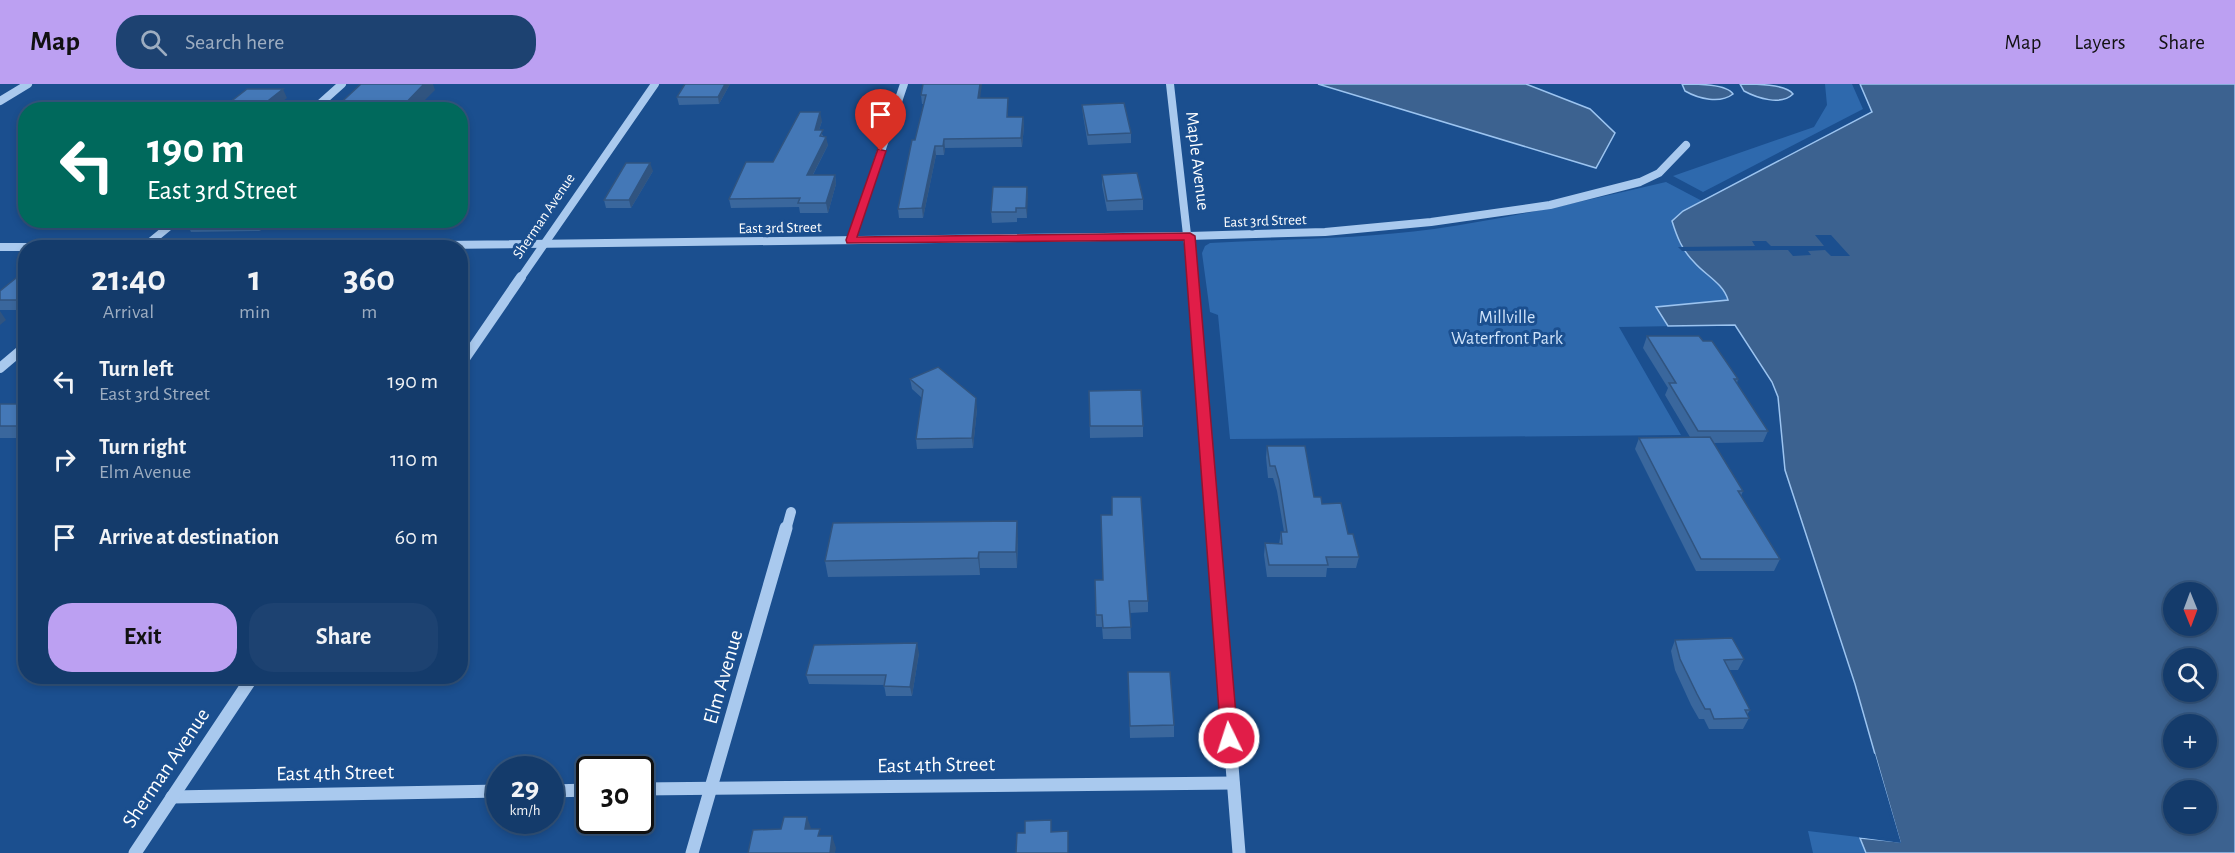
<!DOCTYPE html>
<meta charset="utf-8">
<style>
body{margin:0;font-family:"Alegreya Sans",sans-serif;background:#1d4271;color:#f1f3f6;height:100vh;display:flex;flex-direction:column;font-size:22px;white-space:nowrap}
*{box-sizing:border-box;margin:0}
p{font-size:20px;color:#9dadc1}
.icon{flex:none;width:33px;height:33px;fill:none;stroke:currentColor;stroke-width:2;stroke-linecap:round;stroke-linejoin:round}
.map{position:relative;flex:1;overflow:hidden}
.panel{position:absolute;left:18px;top:156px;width:450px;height:444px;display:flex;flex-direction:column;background:#143b6b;border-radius:24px;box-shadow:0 3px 9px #0003,0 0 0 2px #33557e}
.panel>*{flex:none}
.top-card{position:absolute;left:18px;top:18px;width:450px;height:126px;border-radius:24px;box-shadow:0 3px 9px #0003,0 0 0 2px #33557e;background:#00695c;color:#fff;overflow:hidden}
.needle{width:39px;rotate:179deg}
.tools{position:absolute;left:2163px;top:498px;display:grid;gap:12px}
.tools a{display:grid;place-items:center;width:54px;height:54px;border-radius:50%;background:#143b6b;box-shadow:0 3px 9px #0003,0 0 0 2px #33557e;font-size:30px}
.speed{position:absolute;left:486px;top:672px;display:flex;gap:12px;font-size:30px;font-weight:700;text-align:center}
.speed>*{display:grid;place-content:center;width:78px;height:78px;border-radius:50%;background:#143b6b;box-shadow:0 3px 9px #0003,0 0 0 2px #33557e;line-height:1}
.speed small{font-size:15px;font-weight:400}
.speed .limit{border:3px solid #111;border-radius:9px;background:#fff;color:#111}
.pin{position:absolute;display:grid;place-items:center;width:51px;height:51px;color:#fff;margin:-62px -26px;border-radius:50% 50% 50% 0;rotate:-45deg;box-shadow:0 0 6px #0007}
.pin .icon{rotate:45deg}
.me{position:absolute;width:66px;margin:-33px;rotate:356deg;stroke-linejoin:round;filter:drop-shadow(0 0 4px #0008)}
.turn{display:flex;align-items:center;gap:21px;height:126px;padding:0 30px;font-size:27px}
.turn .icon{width:78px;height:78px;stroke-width:2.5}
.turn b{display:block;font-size:42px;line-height:51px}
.eta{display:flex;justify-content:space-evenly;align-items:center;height:102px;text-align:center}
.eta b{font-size:36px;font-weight:700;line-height:42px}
.button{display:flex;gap:12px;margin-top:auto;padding:12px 30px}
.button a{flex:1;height:69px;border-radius:24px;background:#bca0f2;color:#111;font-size:24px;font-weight:700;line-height:69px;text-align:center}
.button a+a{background:#1d4271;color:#f1f3f6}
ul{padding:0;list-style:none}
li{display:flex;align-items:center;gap:18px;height:78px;padding:0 30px}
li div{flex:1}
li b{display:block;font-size:22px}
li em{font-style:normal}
header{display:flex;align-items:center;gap:36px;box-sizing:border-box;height:84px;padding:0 30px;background:#bca0f2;color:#111}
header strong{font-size:28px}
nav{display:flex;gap:33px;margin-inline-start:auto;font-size:21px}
.search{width:420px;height:54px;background:#1d4271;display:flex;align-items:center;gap:15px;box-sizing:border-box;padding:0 21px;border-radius:24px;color:#9dadc1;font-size:22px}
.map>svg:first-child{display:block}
</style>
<header>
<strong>Map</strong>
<div class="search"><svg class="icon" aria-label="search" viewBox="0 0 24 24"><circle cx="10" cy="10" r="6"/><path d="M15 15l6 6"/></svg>Search here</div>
<nav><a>Map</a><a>Layers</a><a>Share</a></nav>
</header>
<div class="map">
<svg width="2235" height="769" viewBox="0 0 2235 769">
<rect width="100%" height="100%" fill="#1b4f8f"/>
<g fill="#2e69ad">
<polygon points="1825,0 1852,0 1863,25 1703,108 1673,92 1814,43 1827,21"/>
<path d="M1666 98 1704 118 2035 769H1813L1808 747 1900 758 1855 600 1785 386 1778 313 1772 298 1735 241 1619 243 1681 351 1230 355 1218 231 1210 228 1202 169 1205 162 1210 159C1285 155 1360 155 1434 145 1512 134 1589 116 1666 98Z"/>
</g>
<g fill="#3c6290" stroke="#9cc4f0" stroke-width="1.5" fill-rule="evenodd">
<polygon points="1318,0 1526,0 1590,25 1615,49 1596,84"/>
<path d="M1682 0C1697 0 1727 0 1733 10 1720 20 1699 15 1685 7Z"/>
<path d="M1740 0C1755 0 1786 0 1793 10 1781 22 1757 14 1744 7Z"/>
<path d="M1860 0H2235V769H1866L1860 754 1900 758 1855 600 1785 386 1778 313 1772 298 1735 241 1668 242 1656 223 1728 216C1723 199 1705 191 1694 178 1682 166 1677 153 1672 137L1683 127 1872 28ZM2174 508H2206V542H2174ZM2174 574H2206V608H2174ZM2174 640H2206V674H2174ZM2174 706H2206V740H2174Z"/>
</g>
<g fill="#1b4f8f">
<polygon points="1815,151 1831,151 1850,172 1831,172 1825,166 1808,167 1811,171 1793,172 1788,166 1682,167 1678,163 1755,162 1752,157 1766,157 1771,162 1824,162"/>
<polygon points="1872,669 1875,670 1901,759 1857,753 1860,751 1896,755"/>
</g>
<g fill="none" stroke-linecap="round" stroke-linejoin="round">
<g stroke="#a9c9ee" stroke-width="8">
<polyline points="1170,0 1192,195"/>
<polyline points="0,17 28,0"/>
<polyline points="313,26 342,0"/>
<polyline points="851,156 904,0"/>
<polyline points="441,161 1189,152 1325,148 1431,138 1550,121 1640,98 1659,89 1686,61"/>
<polyline points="180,162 254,162"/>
<polyline points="297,162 377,161"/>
<polyline points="0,163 155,163"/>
<polyline points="144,163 177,136"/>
<polyline points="520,195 655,0"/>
</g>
<g stroke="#a9c9ee" stroke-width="10">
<polyline points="1192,193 1213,446"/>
<polyline points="460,282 521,193"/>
<polyline points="0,284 26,262"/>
<polyline points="786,446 791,428"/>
</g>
<g stroke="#a9c9ee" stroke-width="13">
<polyline points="1213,444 1239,769"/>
<polyline points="640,705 1233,699"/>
<polyline points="550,707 590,706"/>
<polyline points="172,713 500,707"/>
<polyline points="135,769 253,592"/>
<polyline points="692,769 786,444"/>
</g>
</g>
<g fill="#3a679d">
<polygon points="730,0 719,20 679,21 677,13"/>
<polygon points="921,11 980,14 1008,14 1008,33 1023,33 1024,42 1022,63 945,64 944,71 936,71 923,134 899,134 898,125 924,20 922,20"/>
<polygon points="1082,21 1131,49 1131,59 1088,61 1083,31"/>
<polygon points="822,37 819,46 824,53 828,61 813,91 835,91 836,100 828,129 800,129 799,123 731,124 729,115"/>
<polygon points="653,87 631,124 606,124 604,116"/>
<polygon points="1102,91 1143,115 1143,126 1107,127 1102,101"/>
<polygon points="1027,103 1027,134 1017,134 1017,138 992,139 991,128"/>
<polygon points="100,136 139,136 135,140 103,140"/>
<polygon points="185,136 271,136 260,147 191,148"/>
<polygon points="26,186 26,226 0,226 0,207"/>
<polygon points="1647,252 1703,257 1738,295 1737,299 1768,347 1763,358 1714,359 1743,407 1741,412 1780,475 1774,487 1696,487 1635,365 1639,354 1690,353 1665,311 1668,304 1643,264"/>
<polygon points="910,295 977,325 973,364 917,365 916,355 922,314 912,305"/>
<polygon points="1089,307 1143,342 1143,353 1090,354"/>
<rect x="0" y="320" width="26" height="34"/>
<polygon points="1267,362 1314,413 1322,420 1348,450 1359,473 1356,484 1327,484 1326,493 1267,493 1264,471 1265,459 1279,460 1281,448 1284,448 1277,407 1273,394 1268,394 1266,373"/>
<polygon points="1018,453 1017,484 980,484 980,491 828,493 825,477"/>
<polygon points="1095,496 1102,496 1148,517 1148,528 1130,529 1131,555 1103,555 1102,543 1096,543"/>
<polygon points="1675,556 1744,575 1738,586 1729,586 1750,626 1747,631 1749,634 1743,645 1709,645 1704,635 1699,635 1691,621 1675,586 1671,567"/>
<polygon points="919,569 912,612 886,612 884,601 809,600 806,591"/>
<polygon points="1128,588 1174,641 1174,653 1130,654"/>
</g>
<g fill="#305480">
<polygon points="424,0 433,0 435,6 415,26 399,26"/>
<polygon points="725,0 730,0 719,20 718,13"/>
<polygon points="980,0 982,0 979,23 978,14"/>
<polygon points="283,5 287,14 272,26 264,26 264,20"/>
<polygon points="820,28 822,37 816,55 815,46"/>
<polygon points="1023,33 1024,42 1022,63 1021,54"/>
<polygon points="826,53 828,61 808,100 807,91"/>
<polygon points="944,55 945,64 944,71 943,62"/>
<polygon points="935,62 936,71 923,134 922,124"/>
<polygon points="650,79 653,87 631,124 629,116"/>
<polygon points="835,91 836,100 828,129 826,119"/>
<polygon points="1027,103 1028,113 1027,134 1026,124"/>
<polygon points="255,136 271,136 260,147"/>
<polygon points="452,157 455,164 447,164"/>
<polygon points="190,158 193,164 185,164"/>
<polygon points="0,227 6,236 0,241"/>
<polygon points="976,314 977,325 973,364 972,354"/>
<polygon points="1017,437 1018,453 1017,484 1016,468"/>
<polygon points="979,468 980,484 980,491 978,474"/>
<polygon points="917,559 919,569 912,612 910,603"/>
<polygon points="807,733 811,744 808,756 805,745"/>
<polygon points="832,752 836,764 835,769 830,769"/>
</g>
<g fill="#4478b7" stroke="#305480" stroke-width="1.5">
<polygon points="361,0 424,0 399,26 333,26"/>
<polygon points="685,0 725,0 718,13 677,13"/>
<polygon points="923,0 980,0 978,14 1008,14 1007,33 1023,33 1021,54 944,55 943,62 935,62 922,124 898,125 912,56 915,56 926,11 921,11"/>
<polygon points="247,5 283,5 264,20 270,20 264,26 220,26"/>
<polygon points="1124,19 1131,49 1088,51 1082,21"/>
<polygon points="800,28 820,28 815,46 823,46 820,52 826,53 807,91 835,91 826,119 798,119 800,114 729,115 746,78 773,78"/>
<polygon points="626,79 650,79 629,116 604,116"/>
<polygon points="1137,89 1143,115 1107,117 1102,91"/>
<polygon points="993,103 1027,103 1026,124 1016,124 1016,128 991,128"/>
<polygon points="452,157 447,164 363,164 367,159"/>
<polygon points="190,158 185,164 140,164 146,159"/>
<polygon points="310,160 307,164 241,164 244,161"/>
<polygon points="26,186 26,216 0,216 0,207"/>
<polygon points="1647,252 1699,252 1703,257 1712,257 1738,295 1734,295 1768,347 1698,347 1669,299 1676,299"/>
<polygon points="938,283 976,314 972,354 916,355 923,306 910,295"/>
<polygon points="1141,306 1143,342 1090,342 1089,307"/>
<rect x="0" y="320" width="26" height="22"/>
<polygon points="1710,353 1743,407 1738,407 1780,475 1701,475 1639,354"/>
<polygon points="1267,362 1305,362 1314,413 1321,413 1322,420 1341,419 1348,450 1353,450 1359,473 1326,473 1328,481 1269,481 1265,459 1282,460 1281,448 1287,448 1279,396 1275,382 1270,382"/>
<polygon points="1112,413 1141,413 1148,517 1129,517 1131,543 1103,544 1102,531 1096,531 1095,496 1103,496 1101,431 1112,431"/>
<polygon points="1017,437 1016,468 979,468 978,474 825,477 833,439"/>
<polygon points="1732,554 1744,575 1724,576 1750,626 1745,626 1749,634 1714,635 1710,625 1705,625 1697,610 1680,575 1675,556"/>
<polygon points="917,559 910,603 884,602 886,591 806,591 814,561"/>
<polygon points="1128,588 1170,588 1174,641 1130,642"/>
<polygon points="784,733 807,733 805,745 820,745 818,752 832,752 830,769 748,769 753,746 781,745"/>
<polygon points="1051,736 1051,748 1068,747 1068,769 1016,769 1017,749 1025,749 1025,737"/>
</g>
<polygon fill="#e11d48" stroke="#92132f" stroke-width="1.5" points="878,65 886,67 857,153 1190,149 1195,152 1238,654 1235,659 1229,661 1223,659 1221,654 1184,156 847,159 846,156"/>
<g text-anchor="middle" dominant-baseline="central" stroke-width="6" stroke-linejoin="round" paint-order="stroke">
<g font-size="15" fill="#fff" stroke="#1b4f8f">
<text transform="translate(544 132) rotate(-56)">Sherman Avenue</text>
<text transform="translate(1265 137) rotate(-2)">East 3rd Street</text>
<text transform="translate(780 144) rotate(-1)">East 3rd Street</text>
</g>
<g font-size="18" fill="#fff" stroke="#1b4f8f">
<text transform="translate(1197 77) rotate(83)">Maple Avenue</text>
</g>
<g font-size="18" fill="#cfe3fa" stroke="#1b4f8f">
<text x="1507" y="234">Millville<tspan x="1507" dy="21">Waterfront Park</tspan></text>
</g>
<g font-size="21" fill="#fff" stroke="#1b4f8f">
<text transform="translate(723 593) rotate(-74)">Elm Avenue</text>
<text transform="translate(936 681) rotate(-1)">East 4th Street</text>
<text transform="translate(166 684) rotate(-56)">Sherman Avenue</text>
<text transform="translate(335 689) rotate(-1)">East 4th Street</text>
</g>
</g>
</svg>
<div class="tools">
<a><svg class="needle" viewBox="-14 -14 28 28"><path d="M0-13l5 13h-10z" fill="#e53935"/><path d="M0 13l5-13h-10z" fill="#9dadc1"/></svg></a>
<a><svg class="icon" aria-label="search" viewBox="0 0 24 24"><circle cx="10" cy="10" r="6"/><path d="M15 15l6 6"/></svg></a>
<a>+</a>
<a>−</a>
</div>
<div class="speed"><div>29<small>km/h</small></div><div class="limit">30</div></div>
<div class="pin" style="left:881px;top:67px;background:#d93025"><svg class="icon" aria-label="arrive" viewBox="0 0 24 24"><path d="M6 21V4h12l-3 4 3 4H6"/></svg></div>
<svg class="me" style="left:1229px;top:654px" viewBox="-20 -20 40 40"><circle r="17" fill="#e11d48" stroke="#fff" stroke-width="3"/><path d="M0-11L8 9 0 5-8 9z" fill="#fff"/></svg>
<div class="top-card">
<div class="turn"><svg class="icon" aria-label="left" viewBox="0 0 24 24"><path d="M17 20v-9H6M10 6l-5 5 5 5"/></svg><div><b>190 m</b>East 3rd Street</div></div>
</div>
<section class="panel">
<div class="eta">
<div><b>21:40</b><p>Arrival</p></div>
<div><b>1</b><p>min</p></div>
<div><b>360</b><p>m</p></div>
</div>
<ul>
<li><svg class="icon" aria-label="left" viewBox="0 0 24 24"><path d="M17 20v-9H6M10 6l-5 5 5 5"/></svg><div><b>Turn left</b><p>East 3rd Street</p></div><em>190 m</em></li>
<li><svg class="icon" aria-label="right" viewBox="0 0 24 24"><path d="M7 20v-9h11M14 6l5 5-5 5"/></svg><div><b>Turn right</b><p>Elm Avenue</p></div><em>110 m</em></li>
<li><svg class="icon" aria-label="arrive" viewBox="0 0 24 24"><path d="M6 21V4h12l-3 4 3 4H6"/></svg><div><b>Arrive at destination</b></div><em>60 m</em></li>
</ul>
<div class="button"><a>Exit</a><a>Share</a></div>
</section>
</div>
